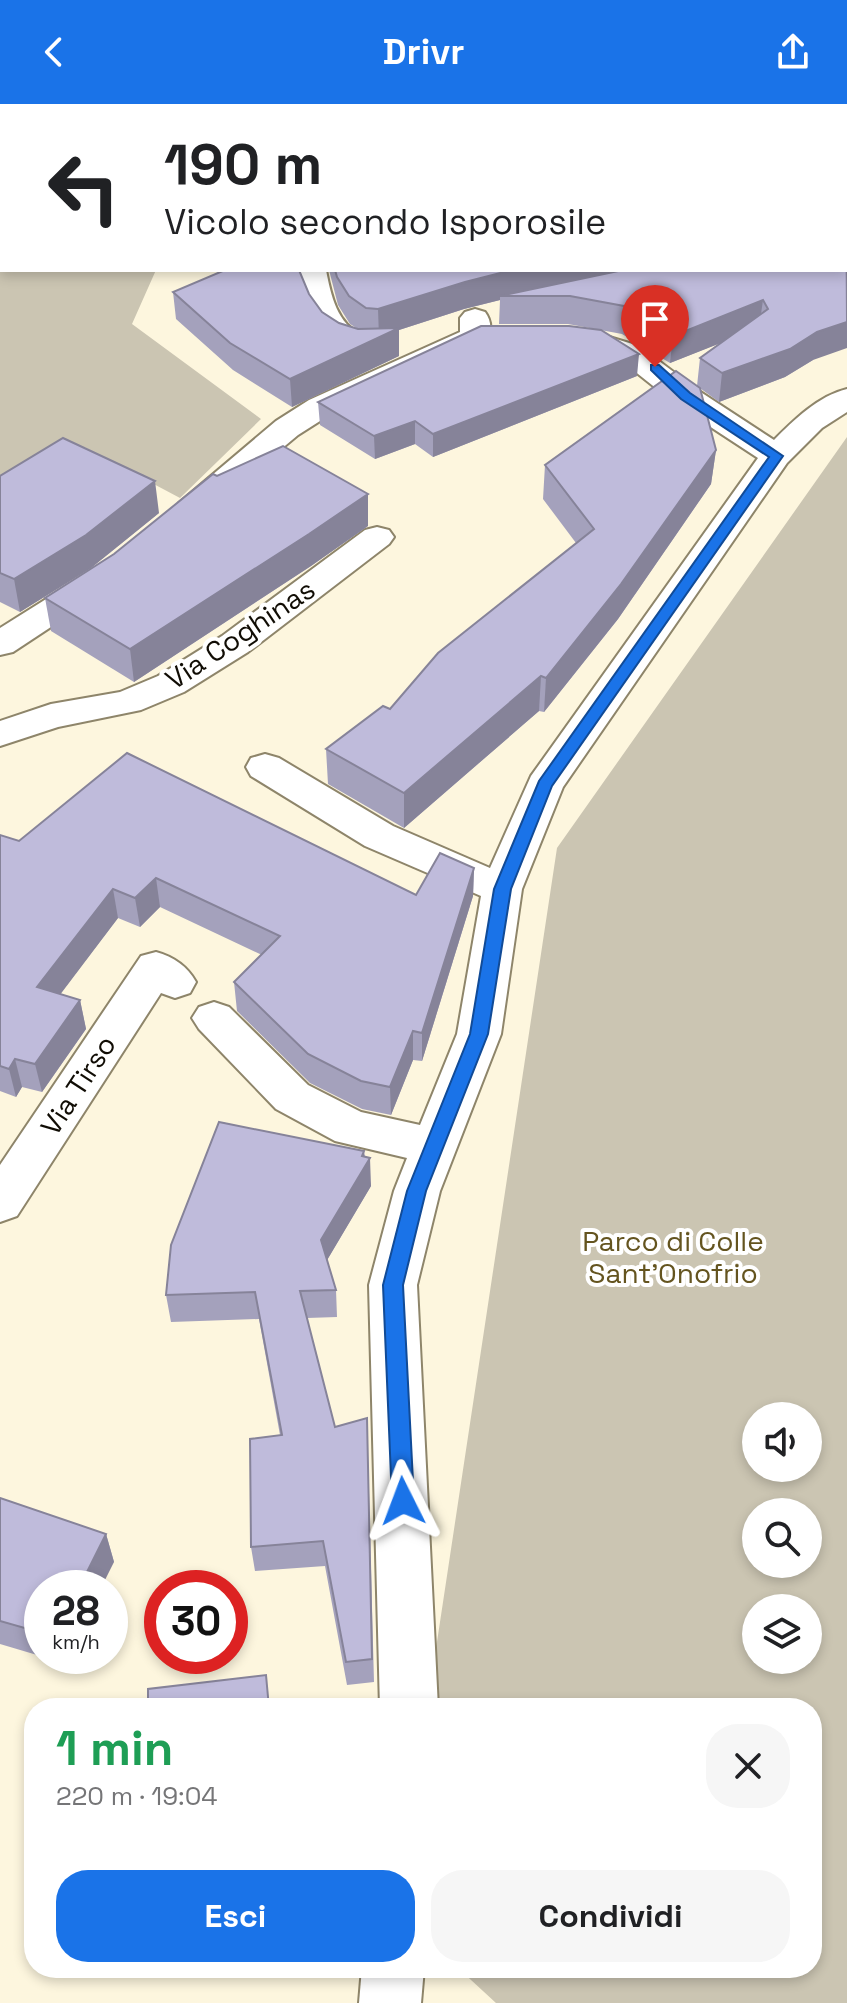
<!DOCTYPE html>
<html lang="it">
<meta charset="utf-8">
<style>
body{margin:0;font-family:"Space Grotesk",sans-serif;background:#f6f6f6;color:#202124;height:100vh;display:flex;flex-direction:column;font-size:30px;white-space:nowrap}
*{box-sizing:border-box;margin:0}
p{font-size:26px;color:#757577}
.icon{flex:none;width:44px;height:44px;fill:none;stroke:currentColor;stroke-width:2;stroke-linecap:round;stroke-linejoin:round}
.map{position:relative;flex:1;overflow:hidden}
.details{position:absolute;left:24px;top:1594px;width:798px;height:280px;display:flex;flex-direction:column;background:#fff;border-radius:32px;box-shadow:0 4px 12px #0003}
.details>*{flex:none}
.hud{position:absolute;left:0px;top:0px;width:848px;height:168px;box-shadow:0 4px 12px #0003;background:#fff;color:#202124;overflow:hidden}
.controls{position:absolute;left:742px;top:1298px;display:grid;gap:16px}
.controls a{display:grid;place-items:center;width:80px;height:80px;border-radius:50%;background:#fff;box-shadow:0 4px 12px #0003;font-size:40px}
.speed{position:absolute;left:24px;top:1466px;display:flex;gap:16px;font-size:40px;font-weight:700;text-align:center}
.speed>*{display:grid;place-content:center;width:104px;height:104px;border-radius:50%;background:#fff;box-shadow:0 4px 12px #0003;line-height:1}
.speed small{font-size:20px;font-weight:400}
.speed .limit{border:12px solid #d22;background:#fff;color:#111}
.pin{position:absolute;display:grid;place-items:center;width:68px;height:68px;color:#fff;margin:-82px -34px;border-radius:50% 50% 50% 0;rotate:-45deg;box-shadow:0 0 8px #0007}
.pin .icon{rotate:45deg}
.me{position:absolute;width:88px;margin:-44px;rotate:357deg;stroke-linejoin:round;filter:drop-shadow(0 0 6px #0008)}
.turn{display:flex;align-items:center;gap:28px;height:168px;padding:0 32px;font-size:36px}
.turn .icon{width:104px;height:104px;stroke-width:2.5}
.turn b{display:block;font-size:56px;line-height:68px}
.round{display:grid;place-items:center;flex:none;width:84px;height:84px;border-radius:32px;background:#f6f6f6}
.overview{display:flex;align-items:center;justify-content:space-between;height:136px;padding:0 32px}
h1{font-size:48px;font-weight:600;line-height:60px;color:#1e9e55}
.button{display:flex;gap:16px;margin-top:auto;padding:16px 32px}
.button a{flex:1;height:92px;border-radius:32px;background:#1a73e8;color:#fff;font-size:32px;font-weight:600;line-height:92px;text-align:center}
.button a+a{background:#f6f6f6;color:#202124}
header{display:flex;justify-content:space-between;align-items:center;height:104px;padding:0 32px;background:#1a73e8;color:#fff;font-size:36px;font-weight:600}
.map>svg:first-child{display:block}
</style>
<header><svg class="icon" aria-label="back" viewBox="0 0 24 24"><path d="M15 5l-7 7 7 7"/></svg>Drivr<svg class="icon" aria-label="share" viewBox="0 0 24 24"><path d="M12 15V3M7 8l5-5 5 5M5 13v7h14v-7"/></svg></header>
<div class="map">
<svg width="847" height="1899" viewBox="0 0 847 1899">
<rect width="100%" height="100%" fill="#fdf6de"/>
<g fill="#cbc5b2" fill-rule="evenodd">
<polygon points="0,0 415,0 2,2 2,166 156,166 132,220 261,315 180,394 84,343 0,387"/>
<path d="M847 333V1899H496L458 1864H812V1604H427L557 744ZM756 1312H808V1364H756ZM756 1408H808V1460H756ZM756 1504H808V1556H756Z"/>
</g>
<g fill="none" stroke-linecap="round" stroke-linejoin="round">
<defs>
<g id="minor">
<rect x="846" y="42" width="1" height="16"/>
<path d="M298 166H326C331 192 337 219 362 232 371 237 378 237 384 245L380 251C330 264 304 205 298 166Z"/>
<path d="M475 205 485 208C492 217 492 229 486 238L331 310 298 331 208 406 196 409 184 406 179 399 276 317 309 296 460 228V214L465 208Z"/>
<path d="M583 225 639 242 699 287 774 336C794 316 818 292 847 285V308L822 324 787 359 563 683 522 785 501 930 440 1087 417 1181 438 1604H380L369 1181 394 1087 407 1054 335 1037 276 1005 199 925 192 914 199 903 214 898 229 903 308 981 361 1008 420 1021 457 930 481 792 365 742 251 672 246 663 251 654 265 650 279 654 393 722 490 764 531 672 758 354 677 301 618 254 572 240 568 234 572 228Z"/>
<polygon points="377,423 389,426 394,433 389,440 248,548 184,588 141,606 58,623 0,642 0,617 51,600 120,588 158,572 222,532 365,426"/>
<polygon points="98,467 110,470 115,477 110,484 13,548 0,551 0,524 86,470"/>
<path d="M156 848C174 853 187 862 196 878L190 889 175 894 161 889 17 1112 0 1118V1061L141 852Z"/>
<polygon points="362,1864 424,1864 421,1899 359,1899"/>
</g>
</defs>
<use href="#minor" stroke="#8e856a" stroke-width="4"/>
<use href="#minor" fill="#fff" fill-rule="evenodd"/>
</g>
<g fill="#a4a1bc">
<polygon points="329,166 846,166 813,256 785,273 719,298 697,282 700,254 720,239 670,259 622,230 568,220 499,220 500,196 464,205 399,226 399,252 292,303 233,266 176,215 173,188 309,190 322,208 339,219 358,225 350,220 338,201"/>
<polygon points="637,272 433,353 415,340 375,355 320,321 318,298"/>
<polygon points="716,346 711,380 618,515 544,608 539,607 404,724 328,680 326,645 390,605 576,439 543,395 545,361"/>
<polygon points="0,372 159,409 91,464 20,508 0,498"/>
<polygon points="368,422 311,462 134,578 51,527 45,494"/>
<polygon points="0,731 19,737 416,791 474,764 473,792 422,957 413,956 391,1011 362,1005 310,979 237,907 234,878 262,851 160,803 140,823 118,814 60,890 80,896 86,925 42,988 22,983 16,993 0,987"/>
<polygon points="364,1047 371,1082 327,1156 336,1186 337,1213 307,1214 335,1323 367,1314 374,1578 347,1581 325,1462 255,1467 251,1443 280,1331 259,1215 171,1218 166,1191"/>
<polygon points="0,1394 106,1430 114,1458 42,1484 42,1552 68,1552 64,1559 0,1540"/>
</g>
<g fill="#868399">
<polygon points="512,166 631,166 500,192 500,196 464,205 399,226 399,252 292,303 290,275 379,233 378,205 465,178"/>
<polygon points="763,196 759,224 670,259 673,232"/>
<polygon points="847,218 847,244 813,256 785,273 719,298 722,269 817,228"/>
<polygon points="639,250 637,272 433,353 433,330"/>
<polygon points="415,317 415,340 375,355 374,332"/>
<polygon points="716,346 711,380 618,515 544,608 546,574"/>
<polygon points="155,377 159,409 91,464 20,508 14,475"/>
<polygon points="368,390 368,422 311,462 134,578 130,545"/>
<polygon points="541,572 539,607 404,724 404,689"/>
<polygon points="474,764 473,792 422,957 422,929"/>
<polygon points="156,774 160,803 140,823 135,794"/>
<polygon points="113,785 118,814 44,912 37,883"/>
<polygon points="80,896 86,925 42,988 35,960"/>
<polygon points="413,927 413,956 391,1011 390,983"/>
<polygon points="15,955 22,983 16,993 9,965"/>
<polygon points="364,1047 364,1063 370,1054 371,1082 323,1163 321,1136"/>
<polygon points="106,1430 114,1458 101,1484 79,1484"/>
</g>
<g fill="#bfbbdb" stroke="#868399" stroke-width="2">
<polygon points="573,0 788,0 789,2 551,2"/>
<polygon points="846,62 847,218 817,228 790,245 722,269 700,254 768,205 763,196 673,232 624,202 570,192 500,192 623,166 846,166"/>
<polygon points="225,166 299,166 309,190 322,208 339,219 358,225 399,224 290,275 230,239 173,188"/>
<polygon points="335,166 512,166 465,178 378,205 366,204 349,192 337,173"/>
<polygon points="481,222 569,222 601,226 639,250 433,330 415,317 374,332 318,298"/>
<polygon points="676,267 700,284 716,346 621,480 546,574 541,572 404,689 326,645 383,602 390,605 438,549 594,425 545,361"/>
<polygon points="63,334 155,377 86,431 14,475 0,469 0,372"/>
<polygon points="283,342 368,390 309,430 130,545 45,494 114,450 213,370 217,372"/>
<polygon points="127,649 416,791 440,749 474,764 422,929 413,927 390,983 361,977 308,950 234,878 280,832 156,774 135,794 113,785 37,883 80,896 35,960 15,955 9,965 0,962 0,731 19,737"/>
<polygon points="219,1018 364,1047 362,1052 370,1054 321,1136 336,1186 300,1187 335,1323 367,1314 372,1555 346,1558 323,1437 251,1443 250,1335 282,1331 255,1188 166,1191 171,1141"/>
<polygon points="0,1394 106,1430 79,1484 42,1484 42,1529 0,1517"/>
<polygon points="266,1571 269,1604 148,1604 148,1585"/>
</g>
<polygon fill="#1a73e8" stroke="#114b97" stroke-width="2" points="651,261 659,261 690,289 783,352 552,682 511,785 488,930 426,1087 403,1181 414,1397 411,1404 403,1407 395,1404 392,1397 383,1181 407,1087 470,930 494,785 539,677 769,353 681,295 651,266"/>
<g text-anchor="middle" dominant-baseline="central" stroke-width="8" stroke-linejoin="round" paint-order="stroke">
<g font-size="28" fill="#100c04" stroke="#fff">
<text transform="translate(240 530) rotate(-34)">Via Coghinas</text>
<text transform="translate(78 981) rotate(-57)">Via Tirso</text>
</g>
<g font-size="28" fill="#64541f" stroke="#fff">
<text x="673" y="1137">Parco di Colle<tspan x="673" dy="32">Sant'Onofrio</tspan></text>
</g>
</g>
</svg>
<div class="controls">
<a><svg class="icon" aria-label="sound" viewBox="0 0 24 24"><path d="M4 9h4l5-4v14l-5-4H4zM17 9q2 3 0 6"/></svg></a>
<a><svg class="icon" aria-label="search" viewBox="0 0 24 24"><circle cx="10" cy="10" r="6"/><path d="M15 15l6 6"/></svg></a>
<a><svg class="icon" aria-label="layers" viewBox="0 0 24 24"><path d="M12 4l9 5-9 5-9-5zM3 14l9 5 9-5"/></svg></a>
</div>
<div class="speed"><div>28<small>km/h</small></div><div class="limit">30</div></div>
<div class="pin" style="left:655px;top:263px;background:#d93025"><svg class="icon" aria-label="arrive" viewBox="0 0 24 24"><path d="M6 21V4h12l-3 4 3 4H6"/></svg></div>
<svg class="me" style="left:403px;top:1397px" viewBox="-20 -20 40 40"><path d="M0-17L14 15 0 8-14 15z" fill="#1a73e8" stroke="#fff" stroke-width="4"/></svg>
<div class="hud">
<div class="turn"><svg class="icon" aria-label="left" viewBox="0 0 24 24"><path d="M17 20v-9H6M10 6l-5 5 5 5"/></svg><div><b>190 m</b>Vicolo secondo Isporosile</div></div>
</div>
<section class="details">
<div class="overview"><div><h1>1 min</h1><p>220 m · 19:04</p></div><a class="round"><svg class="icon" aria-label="close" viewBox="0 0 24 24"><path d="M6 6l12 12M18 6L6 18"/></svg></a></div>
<div class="button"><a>Esci</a><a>Condividi</a></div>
</section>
</div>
